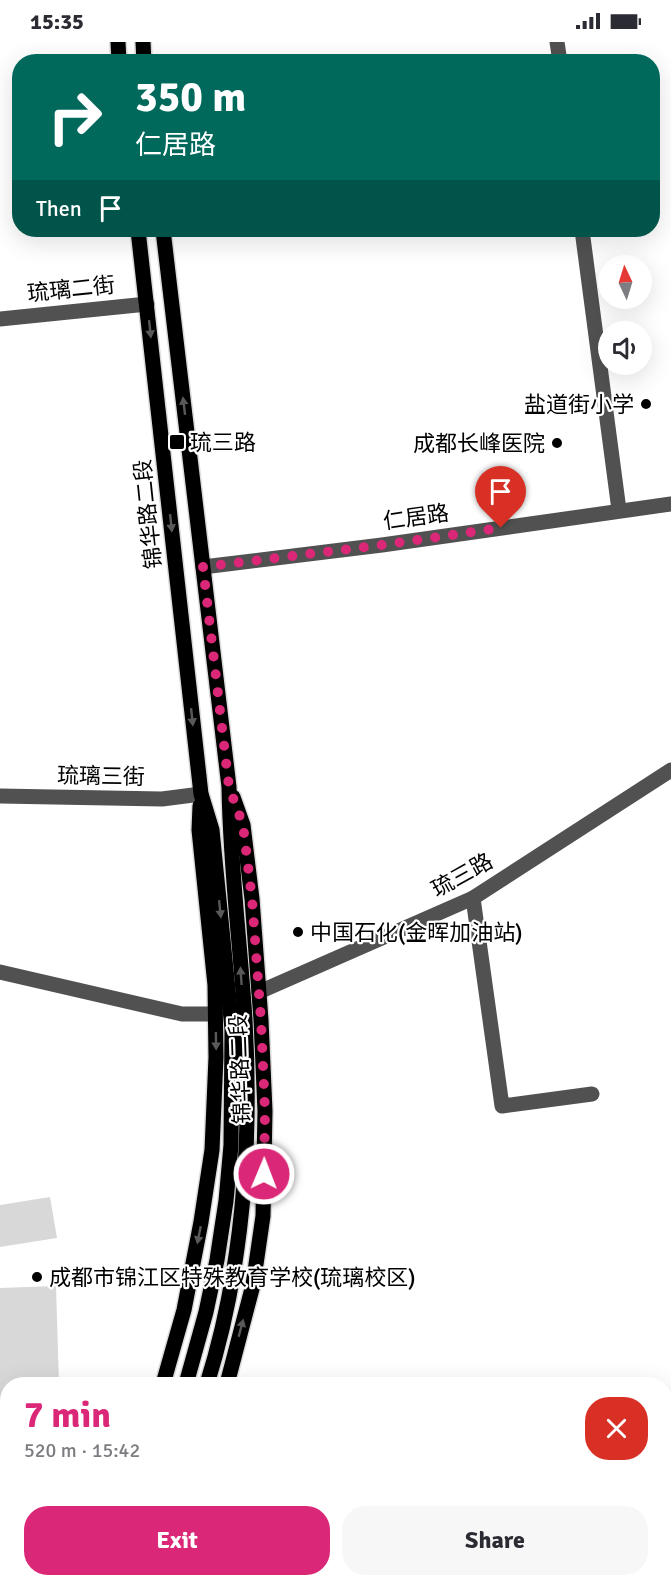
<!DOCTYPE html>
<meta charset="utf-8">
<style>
body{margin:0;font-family:Signika,"Noto Sans SC",sans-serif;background:#f7f7f7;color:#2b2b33;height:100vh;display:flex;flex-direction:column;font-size:22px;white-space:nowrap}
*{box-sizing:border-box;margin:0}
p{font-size:20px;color:#7c7c81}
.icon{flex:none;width:33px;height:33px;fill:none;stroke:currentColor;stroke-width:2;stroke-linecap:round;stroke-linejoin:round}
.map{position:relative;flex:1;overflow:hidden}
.sheet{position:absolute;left:0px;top:1335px;width:672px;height:210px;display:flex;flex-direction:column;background:#fff;border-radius:24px 24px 0 0;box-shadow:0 6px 24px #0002}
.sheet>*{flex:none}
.banner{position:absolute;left:12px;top:12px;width:648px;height:183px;border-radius:24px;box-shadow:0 6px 24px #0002;background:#00695c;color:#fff;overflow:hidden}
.needle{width:39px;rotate:356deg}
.tools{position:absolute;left:598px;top:213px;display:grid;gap:12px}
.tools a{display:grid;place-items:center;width:54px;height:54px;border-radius:50%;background:#fff;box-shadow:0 6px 24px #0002;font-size:30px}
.pin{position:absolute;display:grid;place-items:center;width:51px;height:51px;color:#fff;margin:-62px -26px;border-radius:50% 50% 50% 0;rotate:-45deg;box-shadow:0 0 6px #0007}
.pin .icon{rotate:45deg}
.me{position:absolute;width:66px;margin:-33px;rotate:1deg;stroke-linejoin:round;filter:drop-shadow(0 0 4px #0008)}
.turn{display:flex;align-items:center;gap:21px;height:126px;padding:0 24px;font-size:27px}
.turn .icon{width:78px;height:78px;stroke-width:2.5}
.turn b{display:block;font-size:42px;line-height:51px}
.then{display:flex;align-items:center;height:57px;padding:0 24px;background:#0003;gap:12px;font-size:22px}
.round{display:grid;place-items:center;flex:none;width:63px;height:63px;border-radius:24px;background:#f7f7f7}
.head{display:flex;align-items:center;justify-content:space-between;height:102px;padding:0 24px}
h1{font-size:36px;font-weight:700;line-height:45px;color:#db2777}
.action{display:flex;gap:12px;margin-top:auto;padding:12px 24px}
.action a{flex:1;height:69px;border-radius:24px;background:#db2777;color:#fff;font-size:24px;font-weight:700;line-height:69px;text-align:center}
.action a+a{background:#f7f7f7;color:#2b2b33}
.status{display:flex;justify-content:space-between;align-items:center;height:42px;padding:0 30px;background:#fff;direction:ltr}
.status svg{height:16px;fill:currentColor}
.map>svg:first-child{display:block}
</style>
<div class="status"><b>15:35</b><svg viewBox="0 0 49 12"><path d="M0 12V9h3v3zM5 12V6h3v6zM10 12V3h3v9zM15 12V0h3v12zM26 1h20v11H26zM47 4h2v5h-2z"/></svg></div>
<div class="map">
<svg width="671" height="1545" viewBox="0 0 671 1545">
<rect width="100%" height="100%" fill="#fff"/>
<g fill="#d8d8d8">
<polygon points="50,1155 57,1196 0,1205 0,1163"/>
<polygon points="56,1244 59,1342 8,1342 7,1370 0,1370 0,1246"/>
</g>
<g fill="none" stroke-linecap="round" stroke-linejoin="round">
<defs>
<g id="major">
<polyline points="118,0 119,20"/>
<polyline points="143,0 144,20"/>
<polyline points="138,188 201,752 212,788 232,987 231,1103 226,1159 217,1218 206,1270 186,1342"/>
<path d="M163 188 229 745C230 822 240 900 245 977 252 1101 244 1224 207 1342"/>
<polyline points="163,1342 184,1268 201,1180 212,1108 216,1015 215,943 199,788 200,764"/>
<polyline points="227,1342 253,1243 263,1174 265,1069 261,978 252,857 243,783 233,755"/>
<polyline points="664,1425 671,1422"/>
<polyline points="664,1497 671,1500"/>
<polyline points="664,1519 671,1517"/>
<polyline points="526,1545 565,1538"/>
</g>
<g id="highway">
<polyline points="0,1401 8,1395"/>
<polyline points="664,1441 671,1440"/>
<polyline points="664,1484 671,1482"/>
<polyline points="0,1521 8,1526"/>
<polyline points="94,1545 145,1538"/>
</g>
</defs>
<use href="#major" stroke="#dbdbdb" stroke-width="18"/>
<use href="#highway" stroke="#dbdbdb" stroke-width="21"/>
<g stroke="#515151" stroke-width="15">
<polyline points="557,0 560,20"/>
<polyline points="582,188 619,468"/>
<polyline points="0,277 147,262"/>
<polyline points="203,525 382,503 671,462"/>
<polyline points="0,754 162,757 201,752"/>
<polyline points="473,856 502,1064 592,1052"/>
<polyline points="0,930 182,972 215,972"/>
<polyline points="259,950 473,856 671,728"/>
</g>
<use href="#major" stroke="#000" stroke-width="15"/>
<use href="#highway" stroke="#000" stroke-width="18"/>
<defs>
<g id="major-bridge">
<polyline points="97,1545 102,1538"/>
<polyline points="122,1545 126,1538"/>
</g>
<g id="highway-bridge">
<polyline points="38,1538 76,1545"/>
<polyline points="355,1545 393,1538"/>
</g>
</defs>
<use href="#major-bridge" stroke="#dbdbdb" stroke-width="18" stroke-linecap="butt"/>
<use href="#highway-bridge" stroke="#dbdbdb" stroke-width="21" stroke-linecap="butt"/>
<use href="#major-bridge" stroke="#000" stroke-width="15"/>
<use href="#highway-bridge" stroke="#000" stroke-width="18"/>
</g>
<defs><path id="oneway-solid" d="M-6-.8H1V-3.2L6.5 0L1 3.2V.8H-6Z" transform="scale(1.5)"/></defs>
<g fill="#595959">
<use href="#oneway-solid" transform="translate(150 287) rotate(84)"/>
<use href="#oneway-solid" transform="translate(184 364) rotate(-97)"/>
<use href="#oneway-solid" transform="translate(171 481) rotate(84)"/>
<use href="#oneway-solid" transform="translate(192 675) rotate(84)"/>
<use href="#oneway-solid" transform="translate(220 867) rotate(84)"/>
<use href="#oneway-solid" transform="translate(241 934) rotate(-94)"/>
<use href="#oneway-solid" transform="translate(216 999) rotate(89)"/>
<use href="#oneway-solid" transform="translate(199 1193) rotate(101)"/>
<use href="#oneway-solid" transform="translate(241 1286) rotate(-75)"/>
</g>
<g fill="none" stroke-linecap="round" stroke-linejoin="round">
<polyline stroke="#db2777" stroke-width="10" stroke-dasharray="0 18" points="264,1132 265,1069 261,978 252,857 243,783 229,745 203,525 382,503 501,486"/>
</g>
<g fill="#000" stroke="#fff" stroke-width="2">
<circle cx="646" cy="362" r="6"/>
<rect x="169" y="392" width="16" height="16" rx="3"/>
<circle cx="557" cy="401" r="6"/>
<circle cx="298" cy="890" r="6"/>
<circle cx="37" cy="1235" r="6"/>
</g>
<g text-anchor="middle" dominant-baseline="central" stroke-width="4.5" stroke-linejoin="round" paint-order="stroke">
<g font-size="22" fill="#000" stroke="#fff">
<text transform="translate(71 247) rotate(-6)">琉璃二街</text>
<text transform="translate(148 472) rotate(-96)">锦华路二段</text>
<text transform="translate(416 475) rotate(-8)">仁居路</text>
<text transform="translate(101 734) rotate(1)">琉璃三街</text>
<text transform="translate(462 833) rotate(-29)">琉三路</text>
<text transform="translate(240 1027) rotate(-92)">锦华路二段</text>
</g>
<g font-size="22" fill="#000" stroke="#fff" text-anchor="start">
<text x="634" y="362" text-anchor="end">盐道街小学</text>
<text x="190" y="400">琉三路</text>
<text x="545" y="401" text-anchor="end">成都长峰医院</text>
<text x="310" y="890">中国石化(金晖加油站)</text>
<text x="49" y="1235">成都市锦江区特殊教育学校(琉璃校区)</text>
</g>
</g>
</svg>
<div class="tools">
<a><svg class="needle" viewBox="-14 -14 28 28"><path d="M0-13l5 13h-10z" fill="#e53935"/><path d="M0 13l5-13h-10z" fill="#7c7c81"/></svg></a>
<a><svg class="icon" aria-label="sound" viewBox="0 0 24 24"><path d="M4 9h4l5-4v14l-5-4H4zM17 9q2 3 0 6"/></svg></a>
</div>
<div class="pin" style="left:501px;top:486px;background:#d93025"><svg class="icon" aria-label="arrive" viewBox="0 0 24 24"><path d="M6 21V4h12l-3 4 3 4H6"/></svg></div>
<svg class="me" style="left:264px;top:1132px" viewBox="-20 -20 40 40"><circle r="17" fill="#db2777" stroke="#fff" stroke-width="3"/><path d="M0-11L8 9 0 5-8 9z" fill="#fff"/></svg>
<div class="banner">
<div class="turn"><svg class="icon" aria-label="right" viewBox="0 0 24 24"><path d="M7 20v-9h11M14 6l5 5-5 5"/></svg><div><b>350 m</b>仁居路</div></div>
<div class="then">Then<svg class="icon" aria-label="arrive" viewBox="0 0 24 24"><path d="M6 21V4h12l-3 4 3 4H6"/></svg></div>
</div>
<section class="sheet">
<div class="head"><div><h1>7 min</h1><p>520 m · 15:42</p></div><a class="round" style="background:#d93025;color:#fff"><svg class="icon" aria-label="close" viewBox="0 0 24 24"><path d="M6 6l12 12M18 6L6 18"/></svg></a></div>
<div class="action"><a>Exit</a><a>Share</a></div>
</section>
</div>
